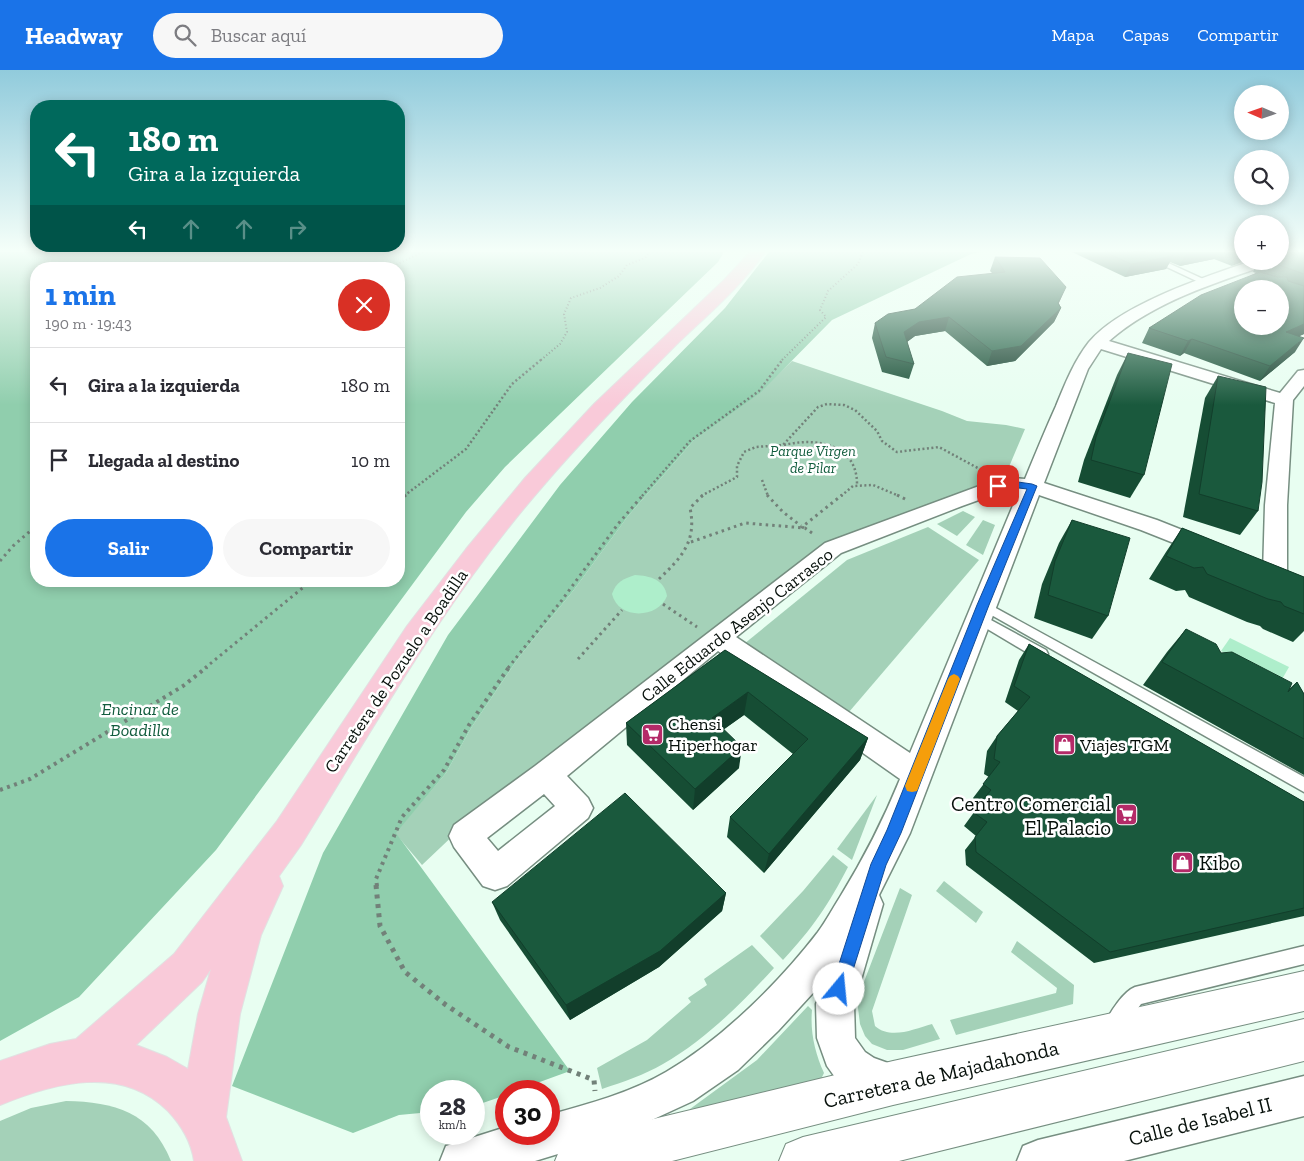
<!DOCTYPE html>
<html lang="es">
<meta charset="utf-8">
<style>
body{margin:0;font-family:"Zilla Slab",serif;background:#f7f7f7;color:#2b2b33;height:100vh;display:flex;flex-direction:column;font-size:19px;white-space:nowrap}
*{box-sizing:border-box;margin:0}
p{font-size:16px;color:#7c7c81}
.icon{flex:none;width:28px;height:28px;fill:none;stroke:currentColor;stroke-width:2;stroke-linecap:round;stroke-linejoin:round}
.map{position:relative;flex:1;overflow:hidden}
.panel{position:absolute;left:30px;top:192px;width:375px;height:325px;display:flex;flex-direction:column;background:#fff;border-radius:20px;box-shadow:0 2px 12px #0003}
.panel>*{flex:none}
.top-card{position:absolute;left:30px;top:30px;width:375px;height:152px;border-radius:20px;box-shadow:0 2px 12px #0003;background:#00695c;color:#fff;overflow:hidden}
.needle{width:32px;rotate:272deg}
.buttons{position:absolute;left:1234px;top:15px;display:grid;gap:10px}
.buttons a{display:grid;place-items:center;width:55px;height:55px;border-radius:50%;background:#fff;box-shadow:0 2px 12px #0003;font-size:25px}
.speed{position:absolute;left:420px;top:1010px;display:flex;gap:10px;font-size:25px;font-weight:700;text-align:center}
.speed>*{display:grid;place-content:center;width:65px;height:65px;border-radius:50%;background:#fff;box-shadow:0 2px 12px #0003;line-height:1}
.speed small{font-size:12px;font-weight:400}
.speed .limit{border:8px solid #d22;background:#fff;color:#111}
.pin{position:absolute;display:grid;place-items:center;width:42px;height:42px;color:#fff;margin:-21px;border-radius:10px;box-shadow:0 2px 8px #0006}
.me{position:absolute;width:55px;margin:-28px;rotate:17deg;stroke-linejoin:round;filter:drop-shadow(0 0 4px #0008)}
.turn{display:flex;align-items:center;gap:18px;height:105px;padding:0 15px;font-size:22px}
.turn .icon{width:65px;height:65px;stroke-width:2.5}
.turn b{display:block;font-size:35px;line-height:42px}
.lanes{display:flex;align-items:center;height:48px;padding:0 15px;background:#0003;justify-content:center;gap:25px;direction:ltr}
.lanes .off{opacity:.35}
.round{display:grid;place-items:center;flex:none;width:52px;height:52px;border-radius:26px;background:#f7f7f7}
.headline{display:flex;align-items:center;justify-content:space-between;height:85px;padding:0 15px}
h1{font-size:30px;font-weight:700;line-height:38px;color:#1a73e8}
.primary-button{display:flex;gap:10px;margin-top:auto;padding:10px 15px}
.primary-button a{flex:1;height:58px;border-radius:30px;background:#1a73e8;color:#fff;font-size:20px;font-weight:700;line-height:58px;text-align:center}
.primary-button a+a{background:#f7f7f7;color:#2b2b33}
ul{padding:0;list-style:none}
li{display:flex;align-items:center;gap:15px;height:75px;padding:0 15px;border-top:1px solid #e1e1e2}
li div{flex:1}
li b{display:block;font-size:19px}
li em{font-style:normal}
header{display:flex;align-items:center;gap:30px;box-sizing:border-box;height:70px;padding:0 25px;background:#1a73e8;color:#fff}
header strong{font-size:24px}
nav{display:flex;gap:28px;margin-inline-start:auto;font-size:18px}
.search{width:350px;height:45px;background:#f7f7f7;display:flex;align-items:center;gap:12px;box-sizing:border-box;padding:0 18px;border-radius:28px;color:#7c7c81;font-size:19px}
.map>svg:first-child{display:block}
</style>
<header>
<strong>Headway</strong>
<div class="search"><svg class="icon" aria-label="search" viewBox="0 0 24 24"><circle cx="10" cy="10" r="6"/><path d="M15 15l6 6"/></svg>Buscar aquí</div>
<nav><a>Mapa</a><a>Capas</a><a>Compartir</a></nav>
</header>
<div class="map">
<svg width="1304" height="1091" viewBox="0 0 1304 1091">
<rect width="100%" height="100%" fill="#e8fef1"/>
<g fill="#a4d1b8">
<polygon points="792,291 942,341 967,351 1006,355 1025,359 1003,411 829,474 460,759 422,795 395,763 446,703 471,658 519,587 573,521 628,446 694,370 758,323"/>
<polygon points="963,441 975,447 957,466 937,454"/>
<polygon points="983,450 995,455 983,485 966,475"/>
<polygon points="928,457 979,490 849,642 744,574 847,490"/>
<polygon points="877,725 852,790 837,779"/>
<path d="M833 785 848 797C829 834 812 859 783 890L760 866 803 821Z"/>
<polygon points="944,811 983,842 976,853 936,821"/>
<path d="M900 818 912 825 872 941 875 956C891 970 914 959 932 954L940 969 903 980H887L872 974 865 966 860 954 857 930Z"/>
<polygon points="1017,871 1074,915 1073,934 956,965 950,950 1056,923 1057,918 1011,882"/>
<path d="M752 875 774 898C741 934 705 970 663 994 644 1005 623 1012 602 1019L597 998 647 970 691 932 688 928 707 915 704 909Z"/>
<path d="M808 936 812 940C810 962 815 983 824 1003L821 1009 721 1035 690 1039 757 990Z"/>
<path d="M66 1031C115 1032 151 1042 171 1091H0V1051L31 1038Z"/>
</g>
<g fill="#90cead" fill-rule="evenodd">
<path d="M0 182H724L718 192 505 397 466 442 216 780 79 927 0 971ZM36 199H399V511H36Z"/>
<polygon points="769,182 982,182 971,184 832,250 760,323 694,370 628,446 573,521 519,587 471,658 446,703 396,763 570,1001 515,1021 506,1021 506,1025 474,1036 474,1021 431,1021 431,1042 399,1045 353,1063 232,1016 323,783 448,565 560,415 632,332 725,238"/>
</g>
<g fill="#aeeecb">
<path d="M635 505C650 506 664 509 667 526 658 549 618 550 612 524 616 512 623 509 635 505Z"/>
<polygon points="1230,568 1289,597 1281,611 1221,581"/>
</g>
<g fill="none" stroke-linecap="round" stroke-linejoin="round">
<defs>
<g id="service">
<polygon points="1135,182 1144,182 1212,213 1205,215"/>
<polygon points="983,531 1304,707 1304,722 979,538 977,535 979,532"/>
<polygon points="978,543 1046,580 1048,584 1046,588 1036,588 974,551 972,548 974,545"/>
<path d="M1304 876V894L1141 934 1122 960 1115 963 1108 960 1105 953C1111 941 1123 922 1135 917Z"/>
</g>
<g id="minor">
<path d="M1251 191H1272L1270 194C1215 213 1153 232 1109 271L1280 323 1298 301 1304 300V316L1293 330 1287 435V504L1283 510 1275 512 1267 510 1263 504 1265 435 1275 333 1101 279 1088 299 1044 413 1157 450 1215 473 1218 478 1215 483 1207 486 1199 483 1141 460 1039 425 910 763 879 825 883 834 854 934 855 968 865 982 874 988 902 998 908 1012 902 1026 888 1032 865 1026 851 1020 837 1010 827 996 817 968 816 934 824 911 778 961 738 1000 693 1031 617 1066 535 1091H440L446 1076 506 1057V1064H549V1045C588 1034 630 1023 666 1002 721 970 779 913 818 862 826 851 833 838 840 827 865 786 882 753 900 709L718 581 567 706 588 728 593 738 588 748 507 816 495 820 483 816 454 777 449 766 454 755 535 696 825 473 990 412 1011 408 1025 409C1035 385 1045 360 1056 336 1065 314 1074 291 1089 272 1121 234 1205 207 1251 191ZM1011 420 1019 421 910 683 736 567 841 483 962 436 1001 422ZM544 724 555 736 498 781 487 768Z"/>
<polygon points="1304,1006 1304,1046 1124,1091 1017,1091 1023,1076 1038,1070"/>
</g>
<g id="tertiary">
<polygon points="1304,901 1304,941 893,1035 672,1091 555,1091 562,1074 579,1067 893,991"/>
<polygon points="1304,949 1304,991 899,1091 779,1091 786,1074 803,1067"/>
</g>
<path id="primary" d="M750 182H765C741 217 706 246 676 275 630 321 585 367 543 416 448 525 377 652 301 775L279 806 283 816 261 865 240 944 226 1047 242 1091H194C191 1071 182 1056 168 1041 121 994 54 1013 0 1035V991L50 974 76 969 174 884 277 751 407 556 466 479 525 408 594 334 724 210ZM211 899 198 944 188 999 167 987 136 975 202 912Z"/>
</defs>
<use href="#service" stroke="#768e81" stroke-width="3"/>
<use href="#minor" stroke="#768e81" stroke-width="3"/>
<use href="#tertiary" stroke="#768e81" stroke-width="2"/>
<use href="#primary" stroke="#e1e2e2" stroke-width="2"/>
<g stroke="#728179" stroke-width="2" stroke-dasharray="1 2.5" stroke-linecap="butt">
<polyline points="387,199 423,182"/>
<polyline points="541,290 560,274 567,262 564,244 571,228 600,218 619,206 627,195 645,188 649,182"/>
<polyline points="782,290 826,247 820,240 828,221 858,194 863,182"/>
</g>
<g stroke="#728179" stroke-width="2.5" stroke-dasharray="2 2.5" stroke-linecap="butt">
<path d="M784 375C816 367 857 374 857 414H859"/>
<polyline points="762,410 768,426"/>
<polyline points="404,426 466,379 512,314 542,289"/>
<polyline points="642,426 690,371 759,321 783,289"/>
<polyline points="701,426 737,407 737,396 744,382 756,377 783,375 818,337 827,334 844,335 855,340 877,361 882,371 897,382 939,377 985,402"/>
<polyline points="841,426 853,416 873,415 899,426"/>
</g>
<g stroke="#728179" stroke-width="3" stroke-dasharray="2.5 4" stroke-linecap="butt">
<polyline points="767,425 783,442 801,456"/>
<polyline points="897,425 907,430"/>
<polyline points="399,430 406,425"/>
<polyline points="804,458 802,457 842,425"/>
<polyline points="691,472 745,453 805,458 815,465"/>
<polyline points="0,491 13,476 36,456"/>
<path d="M659 509C682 487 697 471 690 438L703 425"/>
<polyline points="663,534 697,557"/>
<polyline points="578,589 622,540"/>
<polyline points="205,598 311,511"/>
<polyline points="508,598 562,530 618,454 643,425"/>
</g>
<g stroke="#728179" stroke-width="4" stroke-dasharray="3 4.5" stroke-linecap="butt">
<polyline points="0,720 30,709 183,616 207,597"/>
<polyline points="377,816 376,809 402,747 444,700 469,655 509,597"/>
</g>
<polyline stroke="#728179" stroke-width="5" stroke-dasharray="4 5.5" stroke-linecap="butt" points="376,815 380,856 405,902 446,935 509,977 594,1010 595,1021"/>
<use href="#service" fill="#fff" fill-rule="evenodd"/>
<use href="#minor" fill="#fff" fill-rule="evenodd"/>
<use href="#tertiary" fill="#fff" fill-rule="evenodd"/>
<use href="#primary" fill="#f9cad9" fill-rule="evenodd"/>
</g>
<g fill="#164d34">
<polygon points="1072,182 1242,182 1232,196 1214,189 1180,196 1170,192 1166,199 1125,207"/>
<polygon points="1304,182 1304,264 1299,266 1295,282 1260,311 1184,283 1180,286 1142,273 1149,258 1256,203 1253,202 1259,191 1280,191"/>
<polygon points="995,187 1059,234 1061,238 1054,252 1015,291 987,296 945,261 915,266 907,272 914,294 909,309 882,302 872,268 875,253 915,239 992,203 990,201"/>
<polygon points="1128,283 1144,405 1130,428 1078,412 1084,390 1117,305"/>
<polygon points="1218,306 1258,441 1240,465 1183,447 1205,328"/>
<polygon points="1072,450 1108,546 1092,569 1034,548 1042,514 1059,473"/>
<polygon points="1182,458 1304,507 1304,561 1293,572 1263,559 1260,556 1247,552 1189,527 1185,520 1176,521 1149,509 1166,482"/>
<polygon points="1186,559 1221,583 1289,619 1297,612 1304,624 1304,705 1143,615 1167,582"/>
<polygon points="1029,574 1304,732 1304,846 1094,893 966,795 965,780 976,766 964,756 980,734 973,728 989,707 984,704 987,681 997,666 1018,641 1005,632 1019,590"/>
<polygon points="725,580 868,668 860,690 764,803 727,767 730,747 793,684 744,645 724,659 739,698 693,740 627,675 626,653"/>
<polygon points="726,823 722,841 659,897 570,950 500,850 492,832"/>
</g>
<g fill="#123e2b">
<polygon points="1191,182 1218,182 1214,189 1180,196 1186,183"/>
<polygon points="1242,182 1242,191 1245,191 1232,196 1239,183"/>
<polygon points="1173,186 1166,199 1125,207 1131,194"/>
<polygon points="1066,217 1054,244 1061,238 1054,252 1015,291 987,296 992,281 1058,233"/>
<polygon points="949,247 945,261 915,266 900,277 904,262 919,252"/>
<polygon points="1304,254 1304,264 1277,277 1286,262"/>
<polygon points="1304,268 1295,282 1260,311 1270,296"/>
<polygon points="1192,269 1184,283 1180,286 1188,271"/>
<polygon points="748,622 744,645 709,670 712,648"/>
<polygon points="868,668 860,690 764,803 769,784"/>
<polygon points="742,677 739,698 693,740 695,719"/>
<polygon points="726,823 722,841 659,897 570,950 566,935"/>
</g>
<g fill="#1a593d" stroke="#123e2b" fill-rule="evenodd">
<polygon points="1105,182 1165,182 1173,186 1131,194"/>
<polygon points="1280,182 1304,182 1304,204 1268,191 1280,191"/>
<polygon points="995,187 1040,188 1066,217 1058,233 1061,238 1021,276 992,281 949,247 919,252 904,262 914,294 886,287 875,253 888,244 915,239 957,207 1005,202"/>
<path d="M1260 202 1277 207H1287L1288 211 1304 216V254L1286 262 1304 268 1270 296 1192 269 1188 271 1149 258 1201 225ZM1242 219H1280V256H1242Z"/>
<polygon points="1128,283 1172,294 1144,405 1091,390 1096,367"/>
<polygon points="1218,306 1266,317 1262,412 1258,441 1199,424"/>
<polygon points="1072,450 1130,468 1108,546 1048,525 1055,491"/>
<polygon points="1182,458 1304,507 1304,544 1284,536 1281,532 1268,529 1207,504 1203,497 1194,498 1166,486"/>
<polygon points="1186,559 1216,574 1221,583 1232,582 1292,613 1288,622 1297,612 1304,624 1304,669 1162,592"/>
<polygon points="1029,574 1304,732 1304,838 1110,882 976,782 975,767 987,752 973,742 991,720 983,714 1000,692 994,689 997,666 1030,627 1014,616"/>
<polygon points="725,580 868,668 769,784 730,747 808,669 748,622 712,648 742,677 695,719 626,653"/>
<polygon points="625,723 726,823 660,881 566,935 492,832"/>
</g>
<linearGradient id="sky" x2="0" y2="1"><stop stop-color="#91cbdc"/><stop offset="0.54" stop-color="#f5fff9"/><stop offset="1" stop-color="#f5fff9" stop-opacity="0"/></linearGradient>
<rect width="1304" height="335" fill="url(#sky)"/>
<polygon fill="#1a73e8" stroke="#114b97" points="1011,411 1032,414 1037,416 989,535 901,763 886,795 847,919 845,925 839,928 833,925 831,919 871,794 887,760 977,535 1027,419 1011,417 998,419 993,416 994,414"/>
<polygon fill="#f59e0b" points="954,604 958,606 960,609 919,716 917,721 912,722 907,721 905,716 948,609 950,606"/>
<defs>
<symbol id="supermarket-square" viewBox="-11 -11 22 22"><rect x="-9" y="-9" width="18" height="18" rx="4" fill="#b42a68" stroke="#fff"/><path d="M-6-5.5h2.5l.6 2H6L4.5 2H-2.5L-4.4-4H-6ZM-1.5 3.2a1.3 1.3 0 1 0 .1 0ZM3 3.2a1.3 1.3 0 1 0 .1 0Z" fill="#fff"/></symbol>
<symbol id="shop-square" viewBox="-11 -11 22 22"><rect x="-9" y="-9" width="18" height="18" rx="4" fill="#b42a68" stroke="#fff"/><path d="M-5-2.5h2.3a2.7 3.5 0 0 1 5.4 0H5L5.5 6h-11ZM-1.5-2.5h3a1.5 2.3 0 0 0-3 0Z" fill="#fff"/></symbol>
</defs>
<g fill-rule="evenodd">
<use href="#supermarket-square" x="640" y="652" width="25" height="25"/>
<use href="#shop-square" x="1052" y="662" width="25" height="25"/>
<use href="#supermarket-square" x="1114" y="732" width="25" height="25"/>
<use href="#shop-square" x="1170" y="780" width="25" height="25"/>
</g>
<g text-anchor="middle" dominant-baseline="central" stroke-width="5" stroke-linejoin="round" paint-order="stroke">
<g font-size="15" font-style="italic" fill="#115c3d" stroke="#fff">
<text x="813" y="381">Parque Virgen<tspan x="813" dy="17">de Pilar</tspan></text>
</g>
<g font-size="18" fill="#07100b" stroke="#fff">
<text transform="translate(737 555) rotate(-38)">Calle Eduardo Asenjo Carrasco</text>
<text transform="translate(396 601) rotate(-56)">Carretera de Pozuelo a Boadilla</text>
</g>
<g font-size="18" font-style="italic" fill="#115c3d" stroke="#fff">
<text x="140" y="639">Encinar de<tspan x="140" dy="21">Boadilla</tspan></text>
</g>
<g font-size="18" fill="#07100b" stroke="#fff" text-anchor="start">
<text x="668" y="654">Chensi<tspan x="668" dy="21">Hiperhogar</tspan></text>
<text x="1080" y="675">Viajes TGM</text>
</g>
<g font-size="21" fill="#07100b" stroke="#fff" text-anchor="end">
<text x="1111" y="733">Centro Comercial<tspan x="1111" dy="24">El Palacio</tspan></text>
<text x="1199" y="792" text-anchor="start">Kibo</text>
</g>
<g font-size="21" fill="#07100b" stroke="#fff">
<text transform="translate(941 1004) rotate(-13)">Carretera de Majadahonda</text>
<text transform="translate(1200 1051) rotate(-14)">Calle de Isabel II</text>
</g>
</g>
</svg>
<div class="buttons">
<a><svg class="needle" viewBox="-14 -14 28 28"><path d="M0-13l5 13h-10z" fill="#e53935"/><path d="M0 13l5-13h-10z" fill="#7c7c81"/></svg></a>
<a><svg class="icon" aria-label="search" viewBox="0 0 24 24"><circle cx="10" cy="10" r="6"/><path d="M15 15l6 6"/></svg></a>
<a>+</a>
<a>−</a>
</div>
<div class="speed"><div>28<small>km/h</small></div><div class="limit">30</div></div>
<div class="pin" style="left:998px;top:416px;background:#d93025"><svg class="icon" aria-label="arrive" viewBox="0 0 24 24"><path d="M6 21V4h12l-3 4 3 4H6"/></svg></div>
<svg class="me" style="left:839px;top:919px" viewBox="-20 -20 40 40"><circle r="19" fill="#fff"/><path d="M0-13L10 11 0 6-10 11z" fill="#1a73e8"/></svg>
<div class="top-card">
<div class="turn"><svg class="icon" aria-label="left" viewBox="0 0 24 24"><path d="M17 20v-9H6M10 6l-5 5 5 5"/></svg><div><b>180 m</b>Gira a la izquierda</div></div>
<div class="lanes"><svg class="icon" aria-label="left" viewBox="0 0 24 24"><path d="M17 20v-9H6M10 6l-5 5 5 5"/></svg><svg class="icon off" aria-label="ahead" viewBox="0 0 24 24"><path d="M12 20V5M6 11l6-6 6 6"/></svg><svg class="icon off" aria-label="ahead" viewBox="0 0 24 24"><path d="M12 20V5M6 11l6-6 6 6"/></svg><svg class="icon off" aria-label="right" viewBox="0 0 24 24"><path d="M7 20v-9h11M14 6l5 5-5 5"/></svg></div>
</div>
<section class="panel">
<div class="headline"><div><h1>1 min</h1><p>190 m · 19:43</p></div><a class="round" style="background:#d93025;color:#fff"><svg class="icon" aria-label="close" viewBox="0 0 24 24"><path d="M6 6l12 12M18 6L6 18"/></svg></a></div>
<ul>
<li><svg class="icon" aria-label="left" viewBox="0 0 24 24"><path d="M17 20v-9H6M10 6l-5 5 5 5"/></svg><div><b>Gira a la izquierda</b></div><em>180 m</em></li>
<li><svg class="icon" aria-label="arrive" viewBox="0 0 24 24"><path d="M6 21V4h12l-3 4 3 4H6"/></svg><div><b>Llegada al destino</b></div><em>10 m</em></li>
</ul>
<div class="primary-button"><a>Salir</a><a>Compartir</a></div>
</section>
</div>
